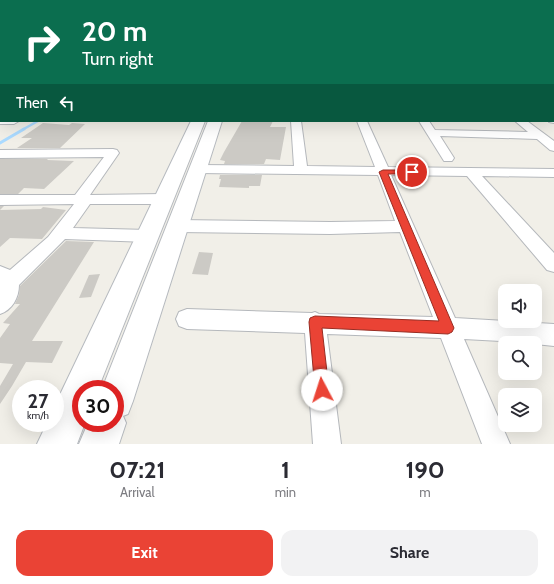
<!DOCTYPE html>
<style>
body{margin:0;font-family:Cabin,sans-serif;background:#f2f2f3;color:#2b2b33;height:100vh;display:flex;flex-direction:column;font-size:15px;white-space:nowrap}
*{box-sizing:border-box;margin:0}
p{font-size:13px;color:#7c7c81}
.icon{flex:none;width:22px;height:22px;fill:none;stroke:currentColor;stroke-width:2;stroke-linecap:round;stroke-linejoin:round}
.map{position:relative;height:444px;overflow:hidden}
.drawer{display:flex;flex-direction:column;background:#fff;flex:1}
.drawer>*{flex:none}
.hud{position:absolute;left:0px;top:0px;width:554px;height:122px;box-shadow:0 4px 16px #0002;background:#0b6e4f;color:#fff;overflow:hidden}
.controls{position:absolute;left:498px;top:284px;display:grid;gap:8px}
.controls a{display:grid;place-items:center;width:44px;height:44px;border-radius:8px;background:#fff;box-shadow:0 4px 16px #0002;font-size:20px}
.speed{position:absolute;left:12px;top:380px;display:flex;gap:8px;font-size:20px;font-weight:700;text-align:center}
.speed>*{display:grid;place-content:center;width:52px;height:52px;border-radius:50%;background:#fff;box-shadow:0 4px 16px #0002;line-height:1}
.speed small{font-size:10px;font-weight:400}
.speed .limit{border:6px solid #d22;background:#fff;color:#111}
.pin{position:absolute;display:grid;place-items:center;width:34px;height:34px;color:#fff;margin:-17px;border:2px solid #fff;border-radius:50%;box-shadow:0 1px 4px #0007}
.me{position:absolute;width:44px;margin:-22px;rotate:355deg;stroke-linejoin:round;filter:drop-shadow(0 0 3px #0008)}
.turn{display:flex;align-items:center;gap:14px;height:84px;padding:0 16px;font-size:18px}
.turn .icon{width:52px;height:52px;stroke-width:2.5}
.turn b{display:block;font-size:28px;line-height:34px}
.then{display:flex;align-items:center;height:38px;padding:0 16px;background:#0003;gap:8px;font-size:15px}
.eta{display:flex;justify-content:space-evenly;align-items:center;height:68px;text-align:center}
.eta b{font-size:24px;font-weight:700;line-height:28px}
.cta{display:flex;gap:8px;margin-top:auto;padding:8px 16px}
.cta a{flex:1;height:46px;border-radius:12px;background:#ea4335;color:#fff;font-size:16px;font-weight:700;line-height:46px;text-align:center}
.cta a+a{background:#f2f2f3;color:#2b2b33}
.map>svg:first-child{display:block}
</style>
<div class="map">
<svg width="554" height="444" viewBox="0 0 554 444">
<rect width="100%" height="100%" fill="#f1efe8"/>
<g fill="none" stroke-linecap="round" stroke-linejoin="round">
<polyline stroke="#aadaff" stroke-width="2.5" points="22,130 38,121"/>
<polyline stroke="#aadaff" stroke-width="3" points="0,143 24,129"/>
</g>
<g fill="#cccac5">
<polygon points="242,121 273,121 270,127 286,127 280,160 266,159 264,164 224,164 225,161 220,160 224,152"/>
<polygon points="43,123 69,125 72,123 85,124 60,148 17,148 32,138 21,138"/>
<polygon points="0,159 48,159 47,160 74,161 44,189 24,188 18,194 0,194"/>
<polygon points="220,175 262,175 260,186 249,186 249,188 219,187 221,179 219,179"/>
<polygon points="0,206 4,206 0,210 41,209 43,207 66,210 42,239 10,238 0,247"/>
<polygon points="66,241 94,242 32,341 63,341 52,363 26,362 12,386 0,404 0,386 13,364 0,363 0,338 10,324 3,323 20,304 15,304 19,295 20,286"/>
<polygon points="199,252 213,253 208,275 192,274"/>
<polygon points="100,274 91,297 79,298 89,275"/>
</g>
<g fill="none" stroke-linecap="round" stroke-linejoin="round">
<defs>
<g id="street">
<rect x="0" y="93" width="1" height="6"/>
<polygon points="553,117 554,123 549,122 549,121 553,121"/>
<polygon points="0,118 1,121 19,121 14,124 0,124"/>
<polygon points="291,121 301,121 307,166 375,167 357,121 367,121 388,167 554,169 554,177 482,176 554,253 554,272 547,270 467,176 391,175 455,318 554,324 554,346 535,344 535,343 464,339 510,444 482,444 441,338 327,334 341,444 313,444 305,333 187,329 179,326 176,319 179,312 187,309 312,313 315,312 319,314 433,317 400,232 330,234 178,232 172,230 170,226 172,222 178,220 330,222 395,221 378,175 199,173 194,172 192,169 194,166 199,165 294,166"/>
<polygon points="419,121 429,121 435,130 528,132 515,121 527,121 554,141 554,151 550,150 537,139 440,136 454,158 452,161 444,161"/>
<path d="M113 149 117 150 119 153 90 195 164 194 169 196 171 199 169 202 164 204H90L73 228 148 230 154 232 156 236 154 240 148 242 65 239 19 285C19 298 12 310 0 314V266L10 270 48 237 74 204 0 205V195H75L104 157 0 158V150Z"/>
</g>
<g id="secondary">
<rect x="0" y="80" width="1" height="6"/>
<polygon points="191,121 205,121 98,389 81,389 81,423 85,423 77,444 37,444 47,423 55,423 55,405"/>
<polygon points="208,121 222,121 133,401 128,414 123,416 126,423 119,444 79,444 88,423 115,423 115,389 102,389"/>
</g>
<g id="primary">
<rect x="0" y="67" width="1" height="6"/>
<rect x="553" y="73" width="1" height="6"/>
</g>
</defs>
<use href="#street" stroke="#b5b8bc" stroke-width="2"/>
<use href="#secondary" stroke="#b6babf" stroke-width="2"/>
<use href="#primary" stroke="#f2c960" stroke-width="2"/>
<use href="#street" fill="#fff" fill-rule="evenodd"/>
<use href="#secondary" fill="#fff" fill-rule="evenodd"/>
<use href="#primary" fill="#fff2af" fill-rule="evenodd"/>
</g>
<linearGradient id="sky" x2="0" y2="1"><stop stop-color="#8fc3f1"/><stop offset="0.47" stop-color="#f9f8f5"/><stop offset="1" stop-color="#f9f8f5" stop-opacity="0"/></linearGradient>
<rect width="554" height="118" fill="url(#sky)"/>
<polygon fill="#ea4335" stroke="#982c22" points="383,170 412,170 416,172 412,174 388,174 454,328 452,332 448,334 322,328 329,390 327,395 322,397 317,395 315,390 309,322 310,318 315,316 439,321 379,172"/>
</svg>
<div class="controls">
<a><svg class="icon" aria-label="sound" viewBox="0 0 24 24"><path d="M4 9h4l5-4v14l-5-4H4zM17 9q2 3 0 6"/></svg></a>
<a><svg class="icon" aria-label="search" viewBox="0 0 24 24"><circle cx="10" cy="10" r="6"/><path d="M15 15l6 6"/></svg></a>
<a><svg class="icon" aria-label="layers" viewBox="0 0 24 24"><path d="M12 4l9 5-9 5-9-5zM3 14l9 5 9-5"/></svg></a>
</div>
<div class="speed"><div>27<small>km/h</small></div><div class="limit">30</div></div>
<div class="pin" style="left:412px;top:172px;background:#d93025"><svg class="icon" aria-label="arrive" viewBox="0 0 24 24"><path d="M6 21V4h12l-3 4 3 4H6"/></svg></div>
<svg class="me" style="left:322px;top:390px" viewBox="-20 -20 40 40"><circle r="19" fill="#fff"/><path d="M0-13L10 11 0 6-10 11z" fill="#ea4335"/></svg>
<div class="hud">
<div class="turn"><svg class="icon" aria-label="right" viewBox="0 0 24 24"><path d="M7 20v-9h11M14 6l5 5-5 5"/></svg><div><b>20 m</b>Turn right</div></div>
<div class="then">Then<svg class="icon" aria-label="left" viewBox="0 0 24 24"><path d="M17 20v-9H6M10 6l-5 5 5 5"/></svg></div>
</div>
</div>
<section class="drawer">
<div class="eta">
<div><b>07:21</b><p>Arrival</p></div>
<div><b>1</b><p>min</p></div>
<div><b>190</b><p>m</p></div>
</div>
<div class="cta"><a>Exit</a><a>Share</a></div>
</section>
